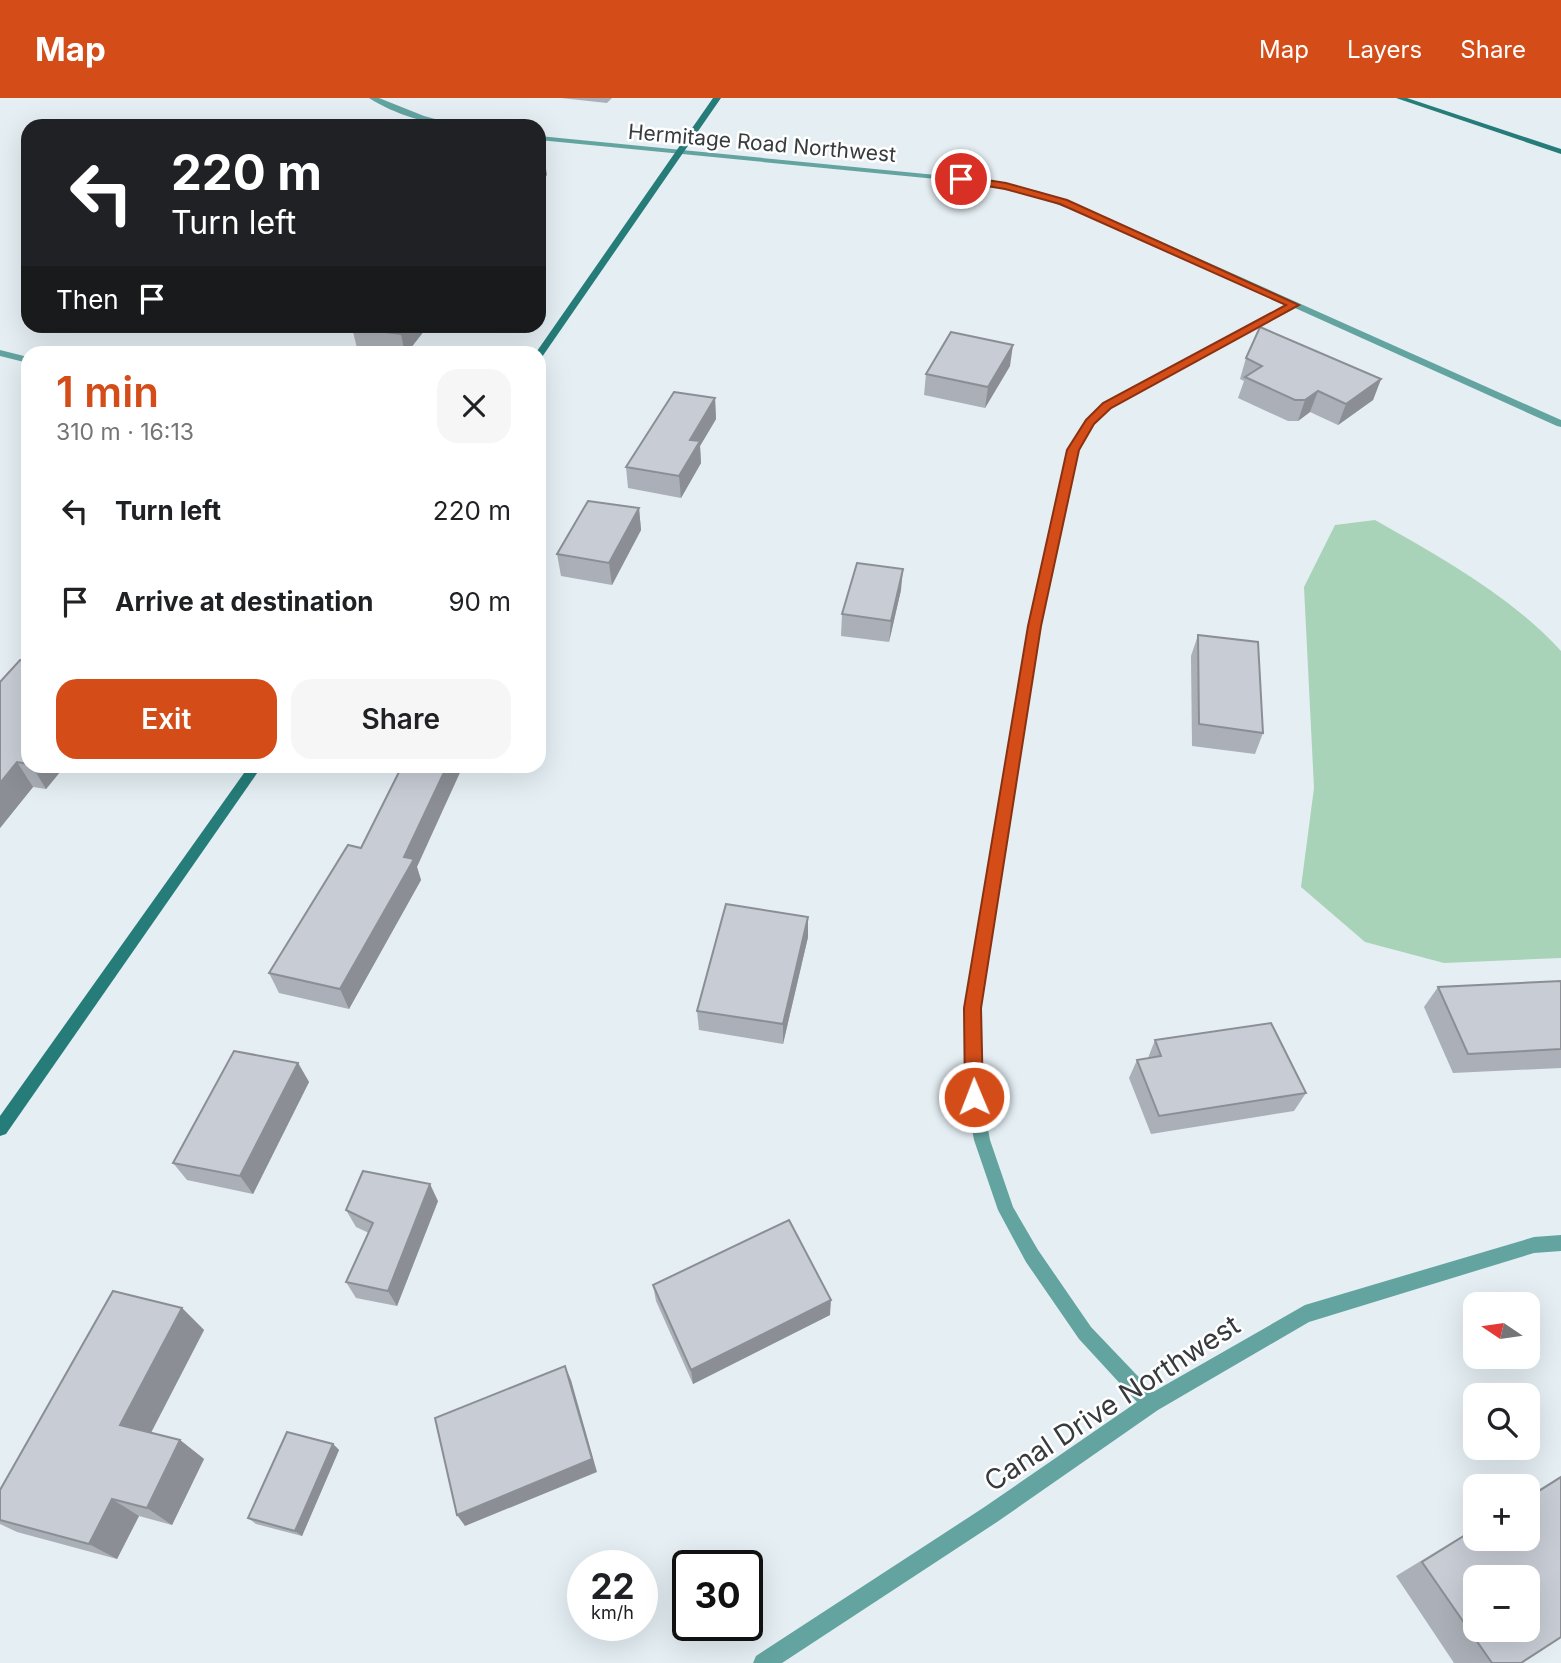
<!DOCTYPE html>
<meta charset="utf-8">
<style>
body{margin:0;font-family:Inter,sans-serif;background:#f6f6f6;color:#202124;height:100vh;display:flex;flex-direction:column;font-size:26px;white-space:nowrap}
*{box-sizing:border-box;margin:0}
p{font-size:23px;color:#757577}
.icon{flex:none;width:38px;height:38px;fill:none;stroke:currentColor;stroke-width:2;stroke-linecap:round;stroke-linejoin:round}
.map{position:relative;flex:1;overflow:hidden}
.panel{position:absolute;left:21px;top:248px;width:525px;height:427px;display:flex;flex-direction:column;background:#fff;border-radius:21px;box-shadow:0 7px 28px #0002}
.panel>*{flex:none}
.top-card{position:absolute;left:21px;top:21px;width:525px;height:214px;border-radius:21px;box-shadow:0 7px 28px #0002;background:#202124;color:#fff;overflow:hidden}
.needle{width:46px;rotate:283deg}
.tools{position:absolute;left:1463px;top:1194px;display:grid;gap:14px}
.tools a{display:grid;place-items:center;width:77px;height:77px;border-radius:14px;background:#fff;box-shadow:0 7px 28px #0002;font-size:35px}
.speed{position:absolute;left:567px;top:1452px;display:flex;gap:14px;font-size:35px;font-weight:700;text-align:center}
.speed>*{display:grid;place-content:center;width:91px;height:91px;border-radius:50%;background:#fff;box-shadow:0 7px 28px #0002;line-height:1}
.speed small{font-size:18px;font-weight:400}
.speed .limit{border:4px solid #111;border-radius:10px;background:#fff;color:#111}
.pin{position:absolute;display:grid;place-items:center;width:60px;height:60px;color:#fff;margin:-30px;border:4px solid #fff;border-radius:50%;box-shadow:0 2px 7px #0007}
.me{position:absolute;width:77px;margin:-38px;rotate:359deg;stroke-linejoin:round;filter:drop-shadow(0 0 5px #0008)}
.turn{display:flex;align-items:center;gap:24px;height:147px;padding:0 35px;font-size:32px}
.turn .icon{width:91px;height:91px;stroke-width:2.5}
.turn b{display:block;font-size:49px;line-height:60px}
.then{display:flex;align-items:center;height:66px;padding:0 35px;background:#0003;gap:14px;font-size:26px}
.round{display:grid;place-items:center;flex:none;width:74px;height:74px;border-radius:21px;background:#f6f6f6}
.head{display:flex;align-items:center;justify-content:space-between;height:119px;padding:0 35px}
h1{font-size:42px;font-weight:600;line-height:52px;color:#d44d19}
.button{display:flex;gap:14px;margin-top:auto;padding:14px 35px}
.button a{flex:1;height:80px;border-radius:21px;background:#d44d19;color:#fff;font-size:28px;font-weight:600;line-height:80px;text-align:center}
.button a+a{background:#f6f6f6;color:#202124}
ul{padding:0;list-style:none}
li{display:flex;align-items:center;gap:21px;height:91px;padding:0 35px}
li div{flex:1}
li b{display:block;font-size:26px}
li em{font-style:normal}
header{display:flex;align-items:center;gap:42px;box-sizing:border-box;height:98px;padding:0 35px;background:#d44d19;color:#fff}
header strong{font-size:33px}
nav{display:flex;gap:38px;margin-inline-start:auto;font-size:24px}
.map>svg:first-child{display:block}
</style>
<header>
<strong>Map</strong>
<nav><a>Map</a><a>Layers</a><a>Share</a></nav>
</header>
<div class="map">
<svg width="1561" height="1565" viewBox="0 0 1561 1565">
<rect width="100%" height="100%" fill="#e4eef3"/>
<path fill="#a9d3b8" d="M1375 422C1440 459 1511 498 1561 553V860L1444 865 1365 844 1301 789 1314 690 1304 489 1335 427Z"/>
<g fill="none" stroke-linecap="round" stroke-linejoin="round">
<g fill="#63a4a0" fill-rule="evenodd">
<path d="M369 0H379L424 18 461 28C431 28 394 16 369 0Z"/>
<polygon points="539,38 977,81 1038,93 1106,119 1561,322 1561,329 1557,328 1295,210 1110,310 1094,326 1078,352 1040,528 980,910 982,999 990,1042 1013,1109 1038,1152 1091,1229 1153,1294 1305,1207 1534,1139 1561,1137 1561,1153 1534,1155 1309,1224 1158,1312 997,1424 782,1565 753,1565 756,1558 983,1410 1137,1304 1079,1241 1026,1164 998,1112 974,1042 966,999 964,910 1028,528 1068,352 1086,322 1104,306 1288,207 1100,123 1033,97 977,85 539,42"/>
<polygon points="0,252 28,259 28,265 0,258"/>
</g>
<g fill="#257c78" fill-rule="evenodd">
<polygon points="713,0 721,0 542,259 539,260 539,256 535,256"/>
<polygon points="1396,0 1407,0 1561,51 1561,56"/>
<polygon points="249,668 262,668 6,1036 0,1038 0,1018"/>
</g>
</g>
<g fill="#abafb7">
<polygon points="561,0 612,0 607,5"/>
<polygon points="428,228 406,256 396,256 357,250 352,230"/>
<polygon points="1246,260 1381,281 1373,302 1338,327 1310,314 1298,323 1288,323 1238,300 1244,283 1240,281"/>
<polygon points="1010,268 985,310 924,297 926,276"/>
<polygon points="715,300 716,321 700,348 701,365 681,400 628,390 626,369"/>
<polygon points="639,410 641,432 612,487 561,478 557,456"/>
<polygon points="901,492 889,544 841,538 842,516"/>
<polygon points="1198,537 1263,635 1255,656 1192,648 1191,558"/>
<polygon points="28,564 28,668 65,668 46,691 33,689 0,730 0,584"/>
<polygon points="417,769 421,782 349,911 279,895 269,875"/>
<polygon points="808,839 783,946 699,932 697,913"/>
<polygon points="1561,883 1561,970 1453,975 1424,909 1438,889"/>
<polygon points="1155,942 1306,995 1294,1013 1151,1036 1129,980 1137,962 1148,960"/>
<polygon points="298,965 309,984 253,1096 187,1082 173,1065"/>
<polygon points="438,1103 397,1208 356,1200 346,1184 369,1135 356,1129 346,1112"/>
<polygon points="653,1187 830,1217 693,1286 656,1203"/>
<polygon points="182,1210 204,1232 151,1335 180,1342 204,1361 172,1427 139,1418 117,1461 17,1434 0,1426 0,1392"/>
<polygon points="333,1346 339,1352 302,1438 256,1426 248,1420"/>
<polygon points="1561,1378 1561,1539 1521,1565 1454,1565 1396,1478 1475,1430 1475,1440 1528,1440 1528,1398"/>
</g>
<g fill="#8b8f95">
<polygon points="544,58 547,77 539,87 539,65"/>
<polygon points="407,228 428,228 406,256 405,256 401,236"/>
<polygon points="1013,247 1010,268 985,310 988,289"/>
<polygon points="1381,281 1373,302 1338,327 1346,306"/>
<polygon points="1318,293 1310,314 1298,323 1305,302"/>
<polygon points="715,300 716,321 700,348 701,365 681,400 679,378 690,342"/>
<polygon points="639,410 641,432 612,487 609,465"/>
<polygon points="903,471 901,492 889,544 891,523"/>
<polygon points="17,664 33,689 0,730 0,685"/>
<polygon points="32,668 65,668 46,691"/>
<polygon points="447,668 463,668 417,769 421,782 349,911 340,891"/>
<polygon points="808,819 808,839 783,946 783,926"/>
<polygon points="298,965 309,984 253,1096 240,1078"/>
<polygon points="430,1086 438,1103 397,1208 388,1193"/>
<polygon points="831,1202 830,1217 693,1286 691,1272"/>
<polygon points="182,1210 204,1232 145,1346 120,1327"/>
<polygon points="565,1268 571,1282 597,1374 465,1428 457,1417"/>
<polygon points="180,1342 204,1361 172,1427 147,1410"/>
<polygon points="333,1346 339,1352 302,1438 295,1433"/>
<polygon points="112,1401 139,1418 117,1461 89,1446"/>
</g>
<g fill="#c7ccd5" stroke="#8b8f95" stroke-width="2" fill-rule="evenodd">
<polygon points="539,58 544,58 539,65"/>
<polygon points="353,228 407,228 401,236 352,230"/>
<polygon points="1260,229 1381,281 1346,306 1318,293 1305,302 1295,302 1245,279 1262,268 1246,260"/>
<polygon points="951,234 1013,247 988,289 926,276"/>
<polygon points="674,294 715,300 690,342 700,343 679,378 626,369"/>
<polygon points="588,403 639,410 609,465 557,456"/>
<polygon points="857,465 903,471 891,523 842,516"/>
<polygon points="1198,537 1258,544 1263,635 1199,626"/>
<polygon points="20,562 28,564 28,666 17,664 0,685 0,584"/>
<polygon points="402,668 447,668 404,759 414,761 340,891 269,875 348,747 361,750"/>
<polygon points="726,806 808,819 783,926 697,913"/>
<polygon points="1561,883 1561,951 1468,956 1438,889"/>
<polygon points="1271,925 1306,995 1159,1018 1137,962 1161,958 1155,942"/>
<polygon points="234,953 298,965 240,1078 173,1065"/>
<polygon points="363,1073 430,1086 388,1193 346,1184 373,1125 346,1112"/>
<polygon points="789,1122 831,1202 691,1272 653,1187"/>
<polygon points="113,1193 182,1210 120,1327 180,1342 147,1410 112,1401 89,1446 0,1422 0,1392"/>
<polygon points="565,1268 592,1361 457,1417 435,1320"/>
<polygon points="287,1334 333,1346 295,1433 248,1420"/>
<path d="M1561 1379V1539L1521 1565H1492L1422 1464 1475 1431V1440H1528V1400ZM1475 1479H1528V1531H1475Z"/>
</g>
<polygon fill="#d44d19" stroke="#8a3210" stroke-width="2" points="961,78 1006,85 1067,102 1299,207 1111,310 1094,326 1079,352 1041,528 981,910 983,999 980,1004 974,1007 967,1004 965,999 964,910 1028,528 1067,352 1086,322 1103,305 1286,207 1060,106 1005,91 957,83"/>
<g text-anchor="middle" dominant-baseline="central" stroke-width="5" stroke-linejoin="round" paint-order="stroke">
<g font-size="21" fill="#373b3d" stroke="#fff">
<text transform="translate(762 45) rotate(5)">Hermitage Road Northwest</text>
</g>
<g font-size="28" fill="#373b3d" stroke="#fff">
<text transform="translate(1112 1305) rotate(-33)">Canal Drive Northwest</text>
</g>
</g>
</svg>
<div class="tools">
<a><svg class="needle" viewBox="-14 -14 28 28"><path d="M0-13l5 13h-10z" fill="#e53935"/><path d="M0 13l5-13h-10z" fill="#757577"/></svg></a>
<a><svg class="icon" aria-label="search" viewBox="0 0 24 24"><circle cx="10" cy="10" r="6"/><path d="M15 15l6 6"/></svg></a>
<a>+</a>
<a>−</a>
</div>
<div class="speed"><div>22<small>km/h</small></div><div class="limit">30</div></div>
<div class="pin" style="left:961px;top:81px;background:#d93025"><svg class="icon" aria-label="arrive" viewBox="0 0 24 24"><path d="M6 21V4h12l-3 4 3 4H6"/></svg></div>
<svg class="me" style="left:974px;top:999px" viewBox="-20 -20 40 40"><circle r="17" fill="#d44d19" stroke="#fff" stroke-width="3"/><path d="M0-11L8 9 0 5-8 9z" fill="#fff"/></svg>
<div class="top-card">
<div class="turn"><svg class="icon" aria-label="left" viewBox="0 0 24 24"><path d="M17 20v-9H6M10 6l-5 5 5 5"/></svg><div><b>220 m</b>Turn left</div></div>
<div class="then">Then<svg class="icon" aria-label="arrive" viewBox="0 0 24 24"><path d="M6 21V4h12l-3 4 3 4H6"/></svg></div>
</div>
<section class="panel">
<div class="head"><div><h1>1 min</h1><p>310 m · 16:13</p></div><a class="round"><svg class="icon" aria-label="close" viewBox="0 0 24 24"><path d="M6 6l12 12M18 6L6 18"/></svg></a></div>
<ul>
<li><svg class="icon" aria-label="left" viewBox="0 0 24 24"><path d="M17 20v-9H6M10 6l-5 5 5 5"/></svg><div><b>Turn left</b></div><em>220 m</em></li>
<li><svg class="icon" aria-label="arrive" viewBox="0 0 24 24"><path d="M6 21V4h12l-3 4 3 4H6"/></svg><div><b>Arrive at destination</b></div><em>90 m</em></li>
</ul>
<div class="button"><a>Exit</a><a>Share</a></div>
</section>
</div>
